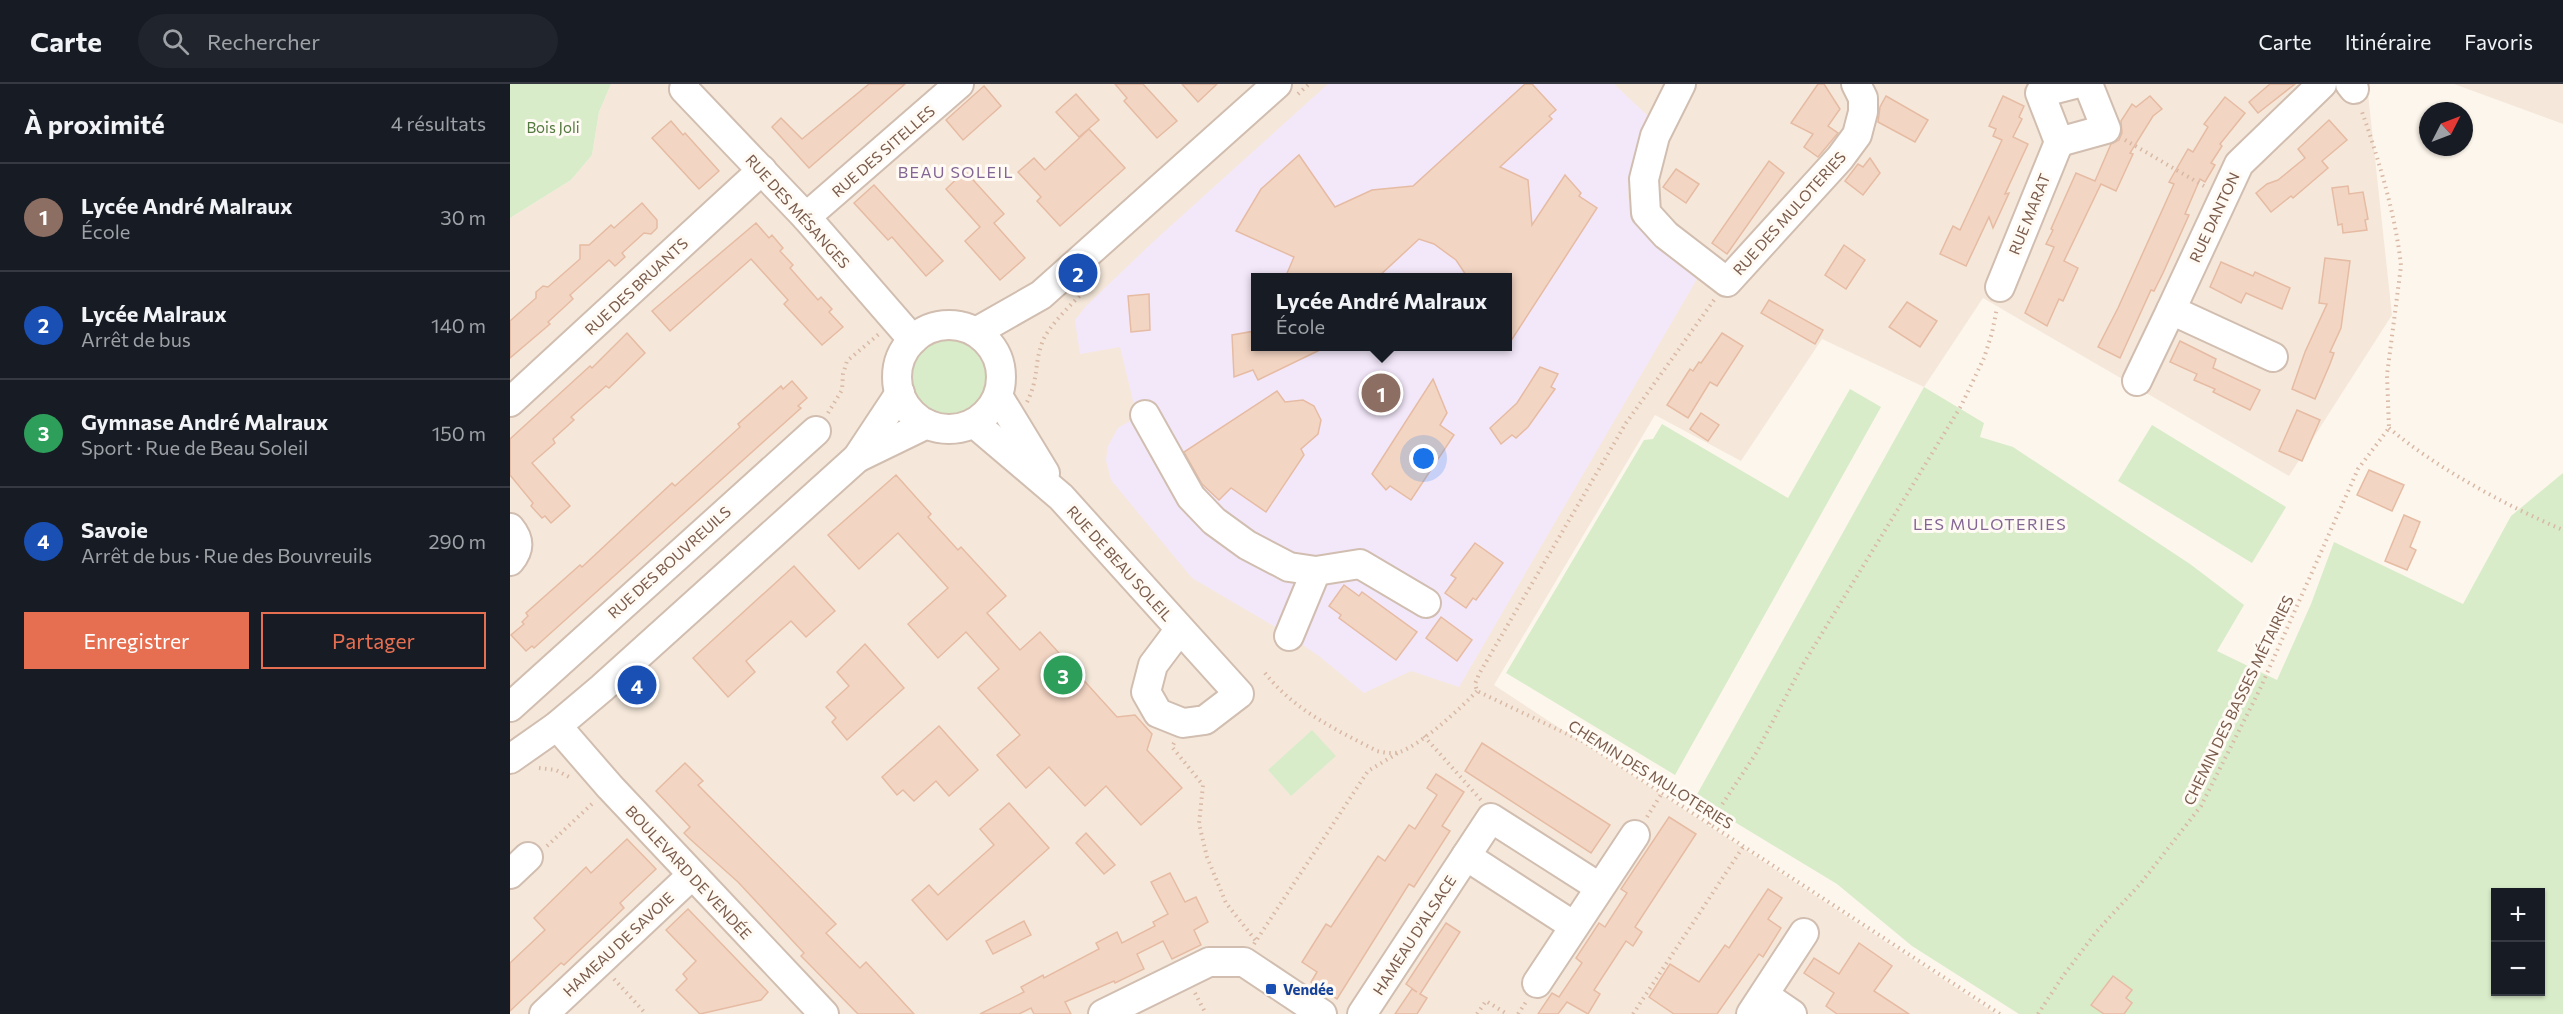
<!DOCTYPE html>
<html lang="fr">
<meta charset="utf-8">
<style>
:root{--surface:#171b24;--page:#20242c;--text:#f1f3f6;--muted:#9ea1a6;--line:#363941;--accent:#e76f51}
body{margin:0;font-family:Commissioner,sans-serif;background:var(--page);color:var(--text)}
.controls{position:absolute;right:18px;bottom:18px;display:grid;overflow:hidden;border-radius:0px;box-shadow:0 2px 4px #0004}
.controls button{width:54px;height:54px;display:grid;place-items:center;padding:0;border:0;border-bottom:2px solid var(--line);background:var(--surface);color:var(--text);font:30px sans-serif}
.compass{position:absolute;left:1909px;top:18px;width:54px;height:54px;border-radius:50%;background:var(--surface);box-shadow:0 2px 4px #0004;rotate:48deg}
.you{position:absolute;left:914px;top:375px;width:21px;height:21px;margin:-15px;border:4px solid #fff;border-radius:50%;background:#1a73e8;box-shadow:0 0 0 9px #1a73e833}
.badge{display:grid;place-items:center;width:39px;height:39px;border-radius:50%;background:var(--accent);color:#fff;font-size:20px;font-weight:700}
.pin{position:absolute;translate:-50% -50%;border:3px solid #fff;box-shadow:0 2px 6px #0006}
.popup{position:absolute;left:741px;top:189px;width:261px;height:78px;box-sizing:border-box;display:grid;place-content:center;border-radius:0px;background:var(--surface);filter:drop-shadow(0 2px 4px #0005);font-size:20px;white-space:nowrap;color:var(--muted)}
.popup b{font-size:22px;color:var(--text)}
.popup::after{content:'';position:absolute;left:50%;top:100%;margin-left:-12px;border:12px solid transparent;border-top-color:var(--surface)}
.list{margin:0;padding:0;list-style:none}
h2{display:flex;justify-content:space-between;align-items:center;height:78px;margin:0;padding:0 24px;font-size:26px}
h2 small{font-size:20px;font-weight:400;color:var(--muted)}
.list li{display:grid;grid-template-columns:39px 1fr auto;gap:18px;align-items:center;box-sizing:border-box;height:108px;padding:0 24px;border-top:2px solid var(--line)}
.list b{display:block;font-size:22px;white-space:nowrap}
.list p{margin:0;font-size:20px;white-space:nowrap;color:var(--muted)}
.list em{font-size:20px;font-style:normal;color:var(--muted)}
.actions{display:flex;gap:12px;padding:18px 24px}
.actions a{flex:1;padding:14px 0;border:2px solid var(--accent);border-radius:0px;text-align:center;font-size:21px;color:var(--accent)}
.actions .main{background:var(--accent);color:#fff}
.icon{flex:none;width:33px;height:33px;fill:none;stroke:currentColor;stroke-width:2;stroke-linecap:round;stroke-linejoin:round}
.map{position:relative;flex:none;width:2053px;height:930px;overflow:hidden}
header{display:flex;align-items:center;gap:36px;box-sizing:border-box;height:84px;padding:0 30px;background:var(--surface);border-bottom:2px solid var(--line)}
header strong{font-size:28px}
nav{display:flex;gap:33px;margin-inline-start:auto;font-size:21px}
.search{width:420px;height:54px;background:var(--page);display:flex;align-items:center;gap:15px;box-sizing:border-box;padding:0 21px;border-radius:33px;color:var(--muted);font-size:22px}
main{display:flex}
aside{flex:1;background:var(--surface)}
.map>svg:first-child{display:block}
</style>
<header>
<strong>Carte</strong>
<div class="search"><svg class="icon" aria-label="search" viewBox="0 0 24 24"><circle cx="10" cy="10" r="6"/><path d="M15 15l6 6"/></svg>Rechercher</div>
<nav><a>Carte</a><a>Itinéraire</a><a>Favoris</a></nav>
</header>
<main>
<aside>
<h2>À proximité<small>4 résultats</small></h2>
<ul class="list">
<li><span class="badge" style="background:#8d6e63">1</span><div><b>Lycée André Malraux</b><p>École</p></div><em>30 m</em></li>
<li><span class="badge" style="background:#1a4fb4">2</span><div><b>Lycée Malraux</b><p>Arrêt de bus</p></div><em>140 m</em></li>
<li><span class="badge" style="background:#2e9e5b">3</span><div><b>Gymnase André Malraux</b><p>Sport · Rue de Beau Soleil</p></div><em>150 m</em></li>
<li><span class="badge" style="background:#1a4fb4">4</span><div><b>Savoie</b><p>Arrêt de bus · Rue des Bouvreuils</p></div><em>290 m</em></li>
</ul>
<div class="actions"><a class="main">Enregistrer</a><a>Partager</a></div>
</aside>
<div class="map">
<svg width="2053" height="930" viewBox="0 0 2053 930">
<rect width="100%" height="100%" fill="#fdf6ec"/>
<!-- residential -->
<g fill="#f5e8da" fill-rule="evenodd">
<path d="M 101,0 L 1857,0 L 1882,231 L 1779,392 L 1473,214 L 1414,303 L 1312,255 L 1231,377 L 1145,331 L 984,601 L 1486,930 L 0,930 L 0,134 L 61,96 L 82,71 L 89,28 ZM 745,194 L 997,194 L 997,262 L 745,262 Z"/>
<path d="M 1944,0 L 2053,0 L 2053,40 Z"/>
</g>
<!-- education -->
<path fill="#f3e8fa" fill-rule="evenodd" d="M 818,0 L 1104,0 L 1140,34 L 1119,92 L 1118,114 L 1126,138 L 1140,157 L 1187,195 L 949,603 L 901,587 L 854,609 L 809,572 L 769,545 L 682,494 L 601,396 L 596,376 L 598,362 L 608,344 L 627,333 L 610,263 L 570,270 L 565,236 L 576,222 L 644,157 ZM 745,194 L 997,194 L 997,262 L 745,262 Z"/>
<!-- green -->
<g fill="#d8ecc9" fill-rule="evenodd">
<path d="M 0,0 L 101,0 L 89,28 L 82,71 L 61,96 L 0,134 Z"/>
<circle cx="439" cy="293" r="42"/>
<path d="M 1414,303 L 1474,339 L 1470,353 L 1503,363 L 1680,480 L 1734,521 L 1707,567 L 1767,596 L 1801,520 L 1824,458 L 1953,520 L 2001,432 L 2053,389 L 2053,930 L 1509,930 L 1402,862 L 1327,800 L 1185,714 ZM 1986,808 L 2030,808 L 2030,908 L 1986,908 Z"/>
<path d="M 1340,305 L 1371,323 L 1165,691 L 996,589 L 1134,356 L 1143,355 L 1152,340 L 1278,414 Z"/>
<path d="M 1642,341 L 1776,423 L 1742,479 L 1608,397 Z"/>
<path d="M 802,646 L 826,672 L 781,712 L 758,686 Z"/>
</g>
<!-- building -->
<g fill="#f3d5c3" stroke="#e6bba3" stroke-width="1.5">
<path d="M 359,0 L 395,0 L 299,84 L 262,43 L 271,34 L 292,55 Z"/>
<path d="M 605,0 L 633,0 L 667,37 L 647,54 L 614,17 L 617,14 Z"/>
<path d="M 672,0 L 707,0 L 688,18 Z"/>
<path d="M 1015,0 L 1022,0 L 1046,26 L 1039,32 L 1042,35 L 990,83 L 1018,96 L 1022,141 L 1055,91 L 1071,109 L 1069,112 L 1087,124 L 997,263 L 997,194 L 958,194 L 946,176 L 924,160 L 909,155 L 867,194 L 775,194 L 784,173 L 726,147 L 751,105 L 789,71 L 825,123 L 862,106 L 903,102 Z"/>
<path d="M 1308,0 L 1314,0 L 1330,25 L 1318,42 L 1328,49 L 1308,73 L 1294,63 L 1303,50 L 1281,39 Z"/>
<path d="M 1760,0 L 1785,0 L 1748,29 L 1739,18 Z"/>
<path d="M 474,2 L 491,22 L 453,56 L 436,36 Z"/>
<path d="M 566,10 L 589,36 L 569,53 L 546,28 Z"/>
<path d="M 1376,12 L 1418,36 L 1405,58 L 1368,38 L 1370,23 Z"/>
<path d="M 1493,12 L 1514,22 L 1509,33 L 1512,35 L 1503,53 L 1518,60 L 1495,110 L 1499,109 L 1483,144 L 1479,133 L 1456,182 L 1430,170 L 1443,142 L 1450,146 L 1492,56 L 1483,52 L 1486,45 L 1479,42 Z"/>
<path d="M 1640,12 L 1652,25 L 1643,32 L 1620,69 L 1623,70 L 1606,107 L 1591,100 L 1554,177 L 1568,184 L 1553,217 L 1549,215 L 1537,242 L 1515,229 L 1544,163 L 1536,160 L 1543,146 L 1541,145 L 1566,89 L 1585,97 L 1601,60 L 1609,56 L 1612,49 L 1611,37 L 1622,20 L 1626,23 Z"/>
<path d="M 1715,13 L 1735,29 L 1710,60 L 1712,62 L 1701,79 L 1705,81 L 1695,98 L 1690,95 L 1675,130 L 1679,131 L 1653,189 L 1644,207 L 1641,206 L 1610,274 L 1588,263 L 1608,224 L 1664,100 L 1659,98 L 1678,65 L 1683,68 L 1698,43 L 1694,40 Z"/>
<path d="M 1819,36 L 1837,56 L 1812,77 L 1818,84 L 1783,114 L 1781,112 L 1761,128 L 1746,109 L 1757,100 L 1768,96 L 1795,74 L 1788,65 Z"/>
<path d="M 161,37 L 173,51 L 175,49 L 209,87 L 189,105 L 142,54 Z"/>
<path d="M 579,45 L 615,84 L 550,142 L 527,117 L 531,113 L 508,88 L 524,74 L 535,86 Z"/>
<path d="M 1360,74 L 1370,89 L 1353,111 L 1335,97 L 1348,80 L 1353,83 Z"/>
<path d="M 1259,77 L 1274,89 L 1217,170 L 1202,159 Z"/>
<path d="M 1166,85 L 1189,100 L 1176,119 L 1153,103 Z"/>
<path d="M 455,87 L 494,130 L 484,139 L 515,174 L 490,196 L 455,157 L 470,143 L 436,105 Z"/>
<path d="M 364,101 L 433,177 L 416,192 L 382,153 L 378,156 L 344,119 Z"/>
<path d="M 1838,102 L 1839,110 L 1853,108 L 1858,135 L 1855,136 L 1857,146 L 1833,149 L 1832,140 L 1828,141 L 1822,104 Z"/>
<path d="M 132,119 L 147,136 L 147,144 L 141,150 L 134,149 L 112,169 L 115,173 L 105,182 L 99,176 L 60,211 L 63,215 L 38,238 L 40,240 L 0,274 L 0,237 L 26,214 L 26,208 L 33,202 L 38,203 L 70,175 L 70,161 L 79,161 L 101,141 L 104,144 Z"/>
<path d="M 246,139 L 259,154 L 262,151 L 273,164 L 270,167 L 283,181 L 280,184 L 308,216 L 311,213 L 322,225 L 319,228 L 333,243 L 312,261 L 274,220 L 278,216 L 241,175 L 160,247 L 142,227 Z"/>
<path d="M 1334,161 L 1355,176 L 1336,205 L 1315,191 Z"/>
<path d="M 1815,174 L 1840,177 L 1831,244 L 1820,268 L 1824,269 L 1820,280 L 1805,315 L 1782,305 L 1795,268 L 1817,220 L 1809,219 Z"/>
<path d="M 1711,178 L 1743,192 L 1745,188 L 1780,204 L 1772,225 L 1736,209 L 1731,219 L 1700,203 Z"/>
<path d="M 639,210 L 640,246 L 621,248 L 618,212 Z"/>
<path d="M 1259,216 L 1313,246 L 1305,260 L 1251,229 Z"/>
<path d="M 1397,218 L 1427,237 L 1410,263 L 1379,243 Z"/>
<path d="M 745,247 L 745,262 L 818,262 L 748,296 L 743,286 L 724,293 L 722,251 Z"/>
<path d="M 117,249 L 135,269 L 99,304 L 96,302 L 61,333 L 64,336 L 43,355 L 45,359 L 22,379 L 60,422 L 41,439 L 35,432 L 32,434 L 21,422 L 23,419 L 0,391 L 0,355 L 80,282 L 82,284 Z"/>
<path d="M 1212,249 L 1233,262 L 1207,302 L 1200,298 L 1178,334 L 1157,321 L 1180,285 L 1183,287 L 1189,278 L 1191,279 Z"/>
<path d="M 1670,257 L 1706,275 L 1703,284 L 1750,306 L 1740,326 L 1703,308 L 1705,305 L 1684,296 L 1687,290 L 1660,278 Z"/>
<path d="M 1030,283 L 1048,290 L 1041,303 L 1045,305 L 1018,343 L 1006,354 L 1002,351 L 991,360 L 980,344 L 1007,319 Z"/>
<path d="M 923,295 L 937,329 L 930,341 L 944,351 L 901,416 L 880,402 L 876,406 L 862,390 Z"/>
<path d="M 282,297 L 297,314 L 288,322 L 291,324 L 24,564 L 22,562 L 16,567 L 1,551 L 14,540 L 12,538 L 18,532 L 16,529 L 70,481 L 72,483 L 162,399 L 165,402 L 230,343 L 228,340 L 271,302 L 273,305 Z"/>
<path d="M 767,307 L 775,318 L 793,316 L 804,322 L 811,336 L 808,350 L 791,365 L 794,371 L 756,428 L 721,404 L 709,416 L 692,400 L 674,368 Z"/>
<path d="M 1787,326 L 1810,336 L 1792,377 L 1769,367 Z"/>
<path d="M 1191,329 L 1209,341 L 1198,357 L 1180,345 Z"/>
<path d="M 1859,386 L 1894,401 L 1882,427 L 1847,411 Z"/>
<path d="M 386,391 L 421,430 L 418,433 L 448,466 L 451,463 L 496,512 L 477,529 L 510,566 L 530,548 L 607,633 L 625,631 L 642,650 L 637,666 L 672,704 L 631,741 L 596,702 L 575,722 L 539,683 L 516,704 L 487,671 L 510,651 L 468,604 L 489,585 L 456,548 L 428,574 L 398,540 L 438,504 L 388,449 L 349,485 L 318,451 Z"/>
<path d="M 1894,431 L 1910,438 L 1900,463 L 1906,466 L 1897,486 L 1875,477 Z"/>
<path d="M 965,459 L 993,479 L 966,516 L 963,514 L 956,524 L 935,509 L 946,494 L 941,491 Z"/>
<path d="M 284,482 L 325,527 L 296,553 L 281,537 L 236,577 L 245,588 L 218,613 L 183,574 Z"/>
<path d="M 834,501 L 849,512 L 852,508 L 907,548 L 886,576 L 829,534 L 831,531 L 819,522 Z"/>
<path d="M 931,533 L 962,556 L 947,577 L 916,554 Z"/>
<path d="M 355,560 L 394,604 L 337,656 L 322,638 L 326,634 L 316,623 L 339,602 L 327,588 Z"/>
<path d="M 429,642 L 468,686 L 439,712 L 426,697 L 404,717 L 393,706 L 387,711 L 372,693 Z"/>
<path d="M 972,659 L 1100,741 L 1081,769 L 955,687 Z"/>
<path d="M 175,679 L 193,697 L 188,701 L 326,840 L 316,849 L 350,884 L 356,878 L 404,930 L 348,930 L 298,879 L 291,872 L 294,869 L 228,798 L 180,755 L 174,749 L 180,743 L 146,707 Z"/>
<path d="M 926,690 L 954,708 L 932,742 L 940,747 L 904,803 L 899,800 L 827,915 L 801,898 L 807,888 L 792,878 L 816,840 L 821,843 L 868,772 L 875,777 L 899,741 L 905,745 L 927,711 L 917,704 Z"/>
<path d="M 499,719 L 539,764 L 437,856 L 402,816 L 419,801 L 428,811 L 484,761 L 470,745 Z"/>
<path d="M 1159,733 L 1186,750 L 1125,843 L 1132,848 L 1123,862 L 1116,857 L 1084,906 L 1090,910 L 1078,930 L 1057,918 L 1048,930 L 1028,930 L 1042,909 L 1049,913 L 1072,879 L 1066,874 L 1089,839 L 1095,843 L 1117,809 L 1111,805 Z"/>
<path d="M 576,749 L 605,781 L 594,790 L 566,759 Z"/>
<path d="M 117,755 L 146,785 L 110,819 L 114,824 L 54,881 L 51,879 L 0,927 L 0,879 L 35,846 L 24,834 L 76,783 L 81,789 Z"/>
<path d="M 660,789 L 675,818 L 686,813 L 698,838 L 684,846 L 691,861 L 662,875 L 653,857 L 627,870 L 634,885 L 605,899 L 604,897 L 555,918 L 561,930 L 524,930 L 521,924 L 509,930 L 470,930 L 514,908 L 511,903 L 533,891 L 534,894 L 589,865 L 586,859 L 607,848 L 612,859 L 645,842 L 643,838 L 658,830 L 641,798 Z"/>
<path d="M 1258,805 L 1272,814 L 1258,835 L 1271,844 L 1253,873 L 1249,870 L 1207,930 L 1164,930 L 1139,913 L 1160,880 L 1189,898 L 1215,861 L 1219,864 Z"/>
<path d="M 178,825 L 258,908 L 251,916 L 190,930 L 166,906 L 177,895 L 173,890 L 186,877 L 156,846 Z"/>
<path d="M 514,837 L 521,851 L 483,870 L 476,857 Z"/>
<path d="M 936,839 L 950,848 L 910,910 L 917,914 L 907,930 L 885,930 L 902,905 L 907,908 L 896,900 Z"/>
<path d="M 1349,859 L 1382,882 L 1364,907 L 1399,930 L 1327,930 L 1316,922 L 1324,909 L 1294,889 L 1304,874 L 1329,890 Z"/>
<path d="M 1603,892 L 1622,906 L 1616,914 L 1622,919 L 1614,930 L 1594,930 L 1581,921 Z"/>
</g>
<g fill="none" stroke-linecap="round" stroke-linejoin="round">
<!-- minor casing -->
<g stroke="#d1beb0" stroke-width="32">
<g id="minor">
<path d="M 175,0 L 174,5 L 296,133 L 403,256"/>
<path d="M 1171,0 L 1145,52 L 1134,95 L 1136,129 L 1156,151 L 1217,198 L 1330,74 L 1347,51 L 1353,28 L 1353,14 L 1346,0"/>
<path d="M 1565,0 L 1530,9 L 1549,58 L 1596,45 L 1578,0"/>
<path d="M 1840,0 L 1844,5"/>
<path d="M 296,133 L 449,0"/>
<path d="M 1490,203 L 1549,58"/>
<circle cx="439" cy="293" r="52"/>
<path d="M 466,248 L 531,211 L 767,0"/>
<path d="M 1763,273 L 1661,226 L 1729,80 L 1812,0"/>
<path d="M 1627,297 L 1661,226"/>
<path d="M 488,312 L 535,389"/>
<path d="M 0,318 L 252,86"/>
<path d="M 635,331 L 681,413 L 704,437 L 737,461 L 779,483 L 806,487 L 850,480 L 916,519"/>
<path d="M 464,339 L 551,413 L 729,610 L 695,636 L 673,639 L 648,629 L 636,608 L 643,581 L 670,545"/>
<path d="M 347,374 L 417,340"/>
<path d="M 0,444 C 10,456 10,465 0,477"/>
<path d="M 779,552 L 806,487"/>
<path d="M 0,623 L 306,347"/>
<path d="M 47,642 L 100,703 L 314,930"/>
<path d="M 0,675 L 47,642 L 92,604 L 347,374 L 390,309"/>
<path d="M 956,772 L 1064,842"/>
<path d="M 0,790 L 18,773"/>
<path d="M 1027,899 L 1125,751"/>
<path d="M 1254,911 L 1282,930"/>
<path d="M 34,930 L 182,791"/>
<path d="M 593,930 L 699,878 L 734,878 L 812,930"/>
<path d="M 852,930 L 981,734 L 1089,803"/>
<path d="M 1241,930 L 1294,849"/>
</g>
</g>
<!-- path -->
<g stroke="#d9b8a5" stroke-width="4" stroke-dasharray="1.5 4.5" stroke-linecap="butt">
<path d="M 788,10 L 799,0"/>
<path d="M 1615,56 L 1694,102"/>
<path d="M 1204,216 L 1116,339 L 969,590 L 965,600 L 967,607 L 1074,658 L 1490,930"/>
<path d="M 517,318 C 529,294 524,281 532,259 C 537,243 567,214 580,202"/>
<path d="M 318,329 L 332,306 L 333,290 L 337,277 L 369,250"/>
<path d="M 1879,344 C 1926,384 1997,422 2053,446"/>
<path d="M 755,589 C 785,627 825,645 867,667 C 875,669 883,670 890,668 C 913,659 950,625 967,607"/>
<path d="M 914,652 L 971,716"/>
<path d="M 664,659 L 662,663 L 693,701 L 689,740 L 697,773 L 716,819 L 746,857"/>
<path d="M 29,684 L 46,686 L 59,693"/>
<path d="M 1137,733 L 1152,709"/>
<path d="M 1199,740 L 1245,671 L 1292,582 L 1451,322 L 1474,274 L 1482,249 L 1487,224"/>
<path d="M 37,762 L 84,718"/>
<path d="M 744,860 L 858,687 L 888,669"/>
<path d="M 104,895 L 136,930"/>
<path d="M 685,909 L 696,930"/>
<path d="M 967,930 L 976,917 L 997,930"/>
<path d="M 1008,930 L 1016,918"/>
<path d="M 1123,930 L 1233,763"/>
<path d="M 1528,930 L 1553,892 L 1587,847 L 1631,799 L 1691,722 L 1750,605 L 1848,385 L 1879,344 L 1877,291 L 1891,182 C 1886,132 1868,73 1851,25"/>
</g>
<!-- minor -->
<use href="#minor" stroke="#fff" stroke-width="28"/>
</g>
<!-- markers -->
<rect fill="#1a4fb4" stroke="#fffaf3" stroke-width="2" x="755" y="899" width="12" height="12" rx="3"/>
<g text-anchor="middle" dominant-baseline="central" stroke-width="6" stroke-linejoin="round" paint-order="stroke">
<!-- park labels -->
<g font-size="15" fill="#537a41" stroke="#fffaf3">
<text x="43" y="43">Bois Joli</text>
</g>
<!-- street labels -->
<g font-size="15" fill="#7a5c4d" stroke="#fffaf3">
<text transform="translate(373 67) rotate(-41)">RUE DES SITELLES</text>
<text transform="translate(288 127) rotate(48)">RUE DES MÉSANGES</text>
<text transform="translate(1279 129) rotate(-48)">RUE DES MULOTERIES</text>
<text transform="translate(1519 130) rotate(-68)">RUE MARAT</text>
<text transform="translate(1704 133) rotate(-65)">RUE DANTON</text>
<text transform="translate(126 202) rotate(-43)">RUE DES BRUANTS</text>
<text transform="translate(159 478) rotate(-42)">RUE DES BOUVREUILS</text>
<text transform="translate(610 479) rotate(48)">RUE DE BEAU SOLEIL</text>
<text transform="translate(1728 616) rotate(-64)">CHEMIN DES BASSES MÉTAIRIES</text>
<text transform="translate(1141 690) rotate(32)">CHEMIN DES MULOTERIES</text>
<text transform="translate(179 788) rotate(47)">BOULEVARD DE VENDÉE</text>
<text transform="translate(904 851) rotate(-57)">HAMEAU D'ALSACE</text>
<text transform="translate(108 860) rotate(-43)">HAMEAU DE SAVOIE</text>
</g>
<!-- transit labels -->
<g font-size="15" font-weight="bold" fill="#164399" stroke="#fffaf3" text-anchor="start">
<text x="773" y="905">Vendée</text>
</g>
<!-- neighbourhood labels -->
<g font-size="16" letter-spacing="1.5" fill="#846695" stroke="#fffaf3">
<text x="446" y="87">BEAU SOLEIL</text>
<text x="1480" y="439">LES MULOTERIES</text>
</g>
</g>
</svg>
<div class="controls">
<button>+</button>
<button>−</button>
</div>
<svg class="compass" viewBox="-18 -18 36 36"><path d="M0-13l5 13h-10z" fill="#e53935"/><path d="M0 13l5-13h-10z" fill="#9ea1a6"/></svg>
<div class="you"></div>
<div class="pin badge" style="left:871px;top:309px;background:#8d6e63">1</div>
<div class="popup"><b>Lycée André Malraux</b>École</div>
<div class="pin badge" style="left:568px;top:189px;background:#1a4fb4">2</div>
<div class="pin badge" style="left:553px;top:591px;background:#2e9e5b">3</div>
<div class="pin badge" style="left:127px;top:601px;background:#1a4fb4">4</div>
</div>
</main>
